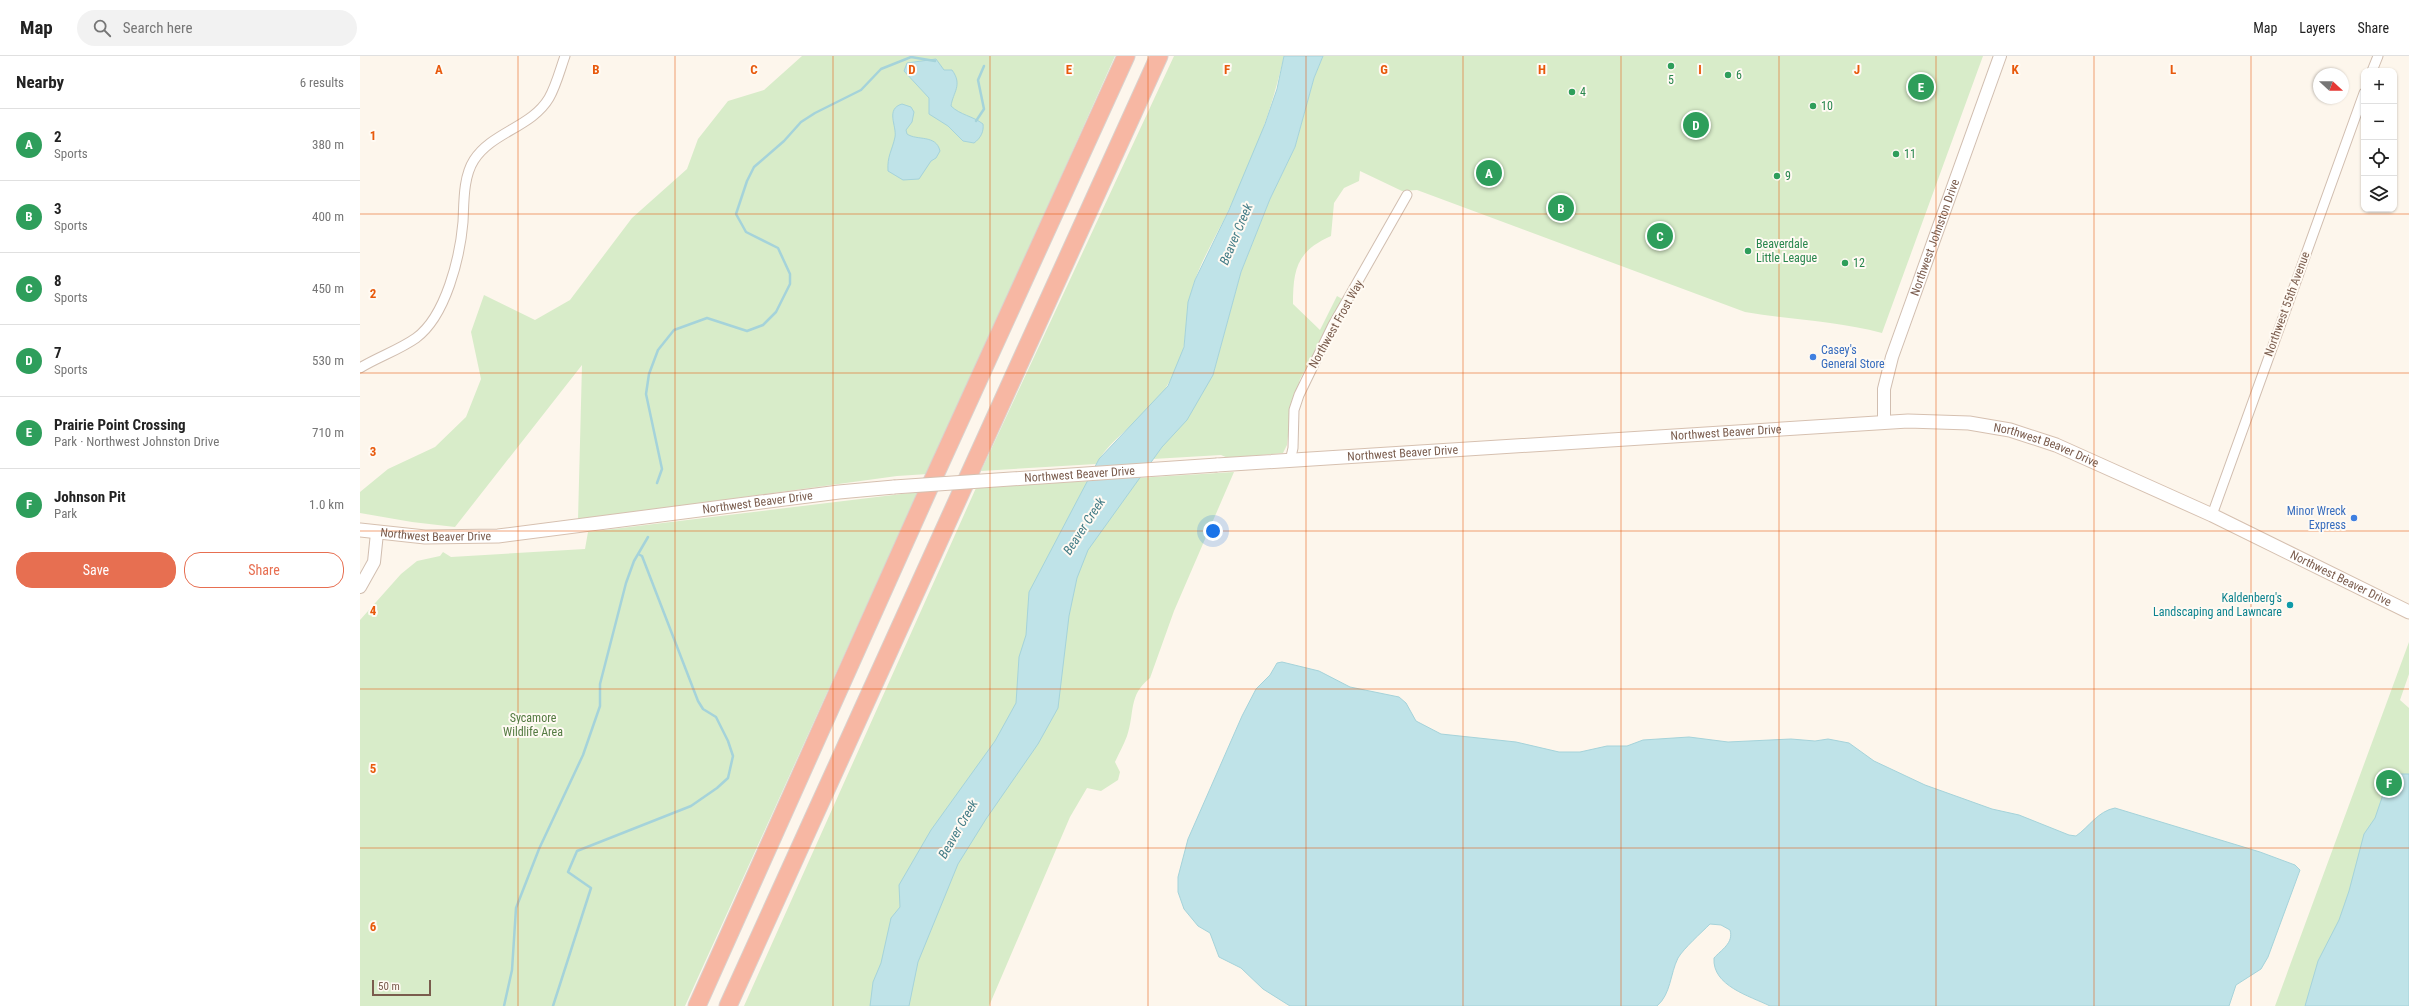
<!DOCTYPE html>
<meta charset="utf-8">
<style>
:root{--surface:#fff;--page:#f2f2f2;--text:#222;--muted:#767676;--line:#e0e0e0;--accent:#e76f51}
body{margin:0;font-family:"Roboto Condensed",sans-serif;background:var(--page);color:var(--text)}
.controls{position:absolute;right:12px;top:12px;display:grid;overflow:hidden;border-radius:8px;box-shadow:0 1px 3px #0004}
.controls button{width:36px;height:36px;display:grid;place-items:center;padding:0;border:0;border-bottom:1px solid var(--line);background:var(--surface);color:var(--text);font:20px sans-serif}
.compass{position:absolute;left:1953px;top:12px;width:36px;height:36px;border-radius:50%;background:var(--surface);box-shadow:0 1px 3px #0004;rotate:111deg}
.scale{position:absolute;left:12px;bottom:10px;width:59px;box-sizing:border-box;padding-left:4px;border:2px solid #7a5c4d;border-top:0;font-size:11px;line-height:14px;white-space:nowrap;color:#7a5c4d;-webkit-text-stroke:3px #fffaf3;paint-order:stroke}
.you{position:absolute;left:853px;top:475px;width:14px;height:14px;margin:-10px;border:3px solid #fff;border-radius:50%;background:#1a73e8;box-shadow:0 0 0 6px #1a73e833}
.badge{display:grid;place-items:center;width:26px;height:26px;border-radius:50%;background:var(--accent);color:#fff;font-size:13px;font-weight:700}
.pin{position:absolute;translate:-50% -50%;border:2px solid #fff;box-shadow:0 1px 4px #0006}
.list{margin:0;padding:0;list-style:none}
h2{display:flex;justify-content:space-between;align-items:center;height:52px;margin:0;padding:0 16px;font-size:17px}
h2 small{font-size:13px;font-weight:400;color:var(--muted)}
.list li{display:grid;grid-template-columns:26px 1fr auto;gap:12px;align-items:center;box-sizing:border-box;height:72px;padding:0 16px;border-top:1px solid var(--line)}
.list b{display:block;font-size:15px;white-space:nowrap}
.list p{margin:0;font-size:13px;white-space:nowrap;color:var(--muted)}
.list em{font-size:13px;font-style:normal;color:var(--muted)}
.actions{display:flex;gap:8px;padding:12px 16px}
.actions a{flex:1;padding:9px 0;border:1px solid var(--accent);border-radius:16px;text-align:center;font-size:14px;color:var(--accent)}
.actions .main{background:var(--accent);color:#fff}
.icon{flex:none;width:22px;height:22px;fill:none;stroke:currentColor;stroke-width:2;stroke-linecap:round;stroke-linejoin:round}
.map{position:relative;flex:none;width:2049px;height:950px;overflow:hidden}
header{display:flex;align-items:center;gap:24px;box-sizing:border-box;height:56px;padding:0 20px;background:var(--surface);border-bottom:1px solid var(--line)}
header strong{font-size:19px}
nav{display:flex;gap:22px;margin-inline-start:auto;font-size:14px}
.search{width:280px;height:36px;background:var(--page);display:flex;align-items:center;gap:10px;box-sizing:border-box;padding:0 14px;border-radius:22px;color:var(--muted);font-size:15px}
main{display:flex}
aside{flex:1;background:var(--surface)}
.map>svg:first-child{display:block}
</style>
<header>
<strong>Map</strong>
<div class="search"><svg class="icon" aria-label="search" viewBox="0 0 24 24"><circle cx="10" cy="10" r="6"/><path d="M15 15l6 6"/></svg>Search here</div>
<nav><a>Map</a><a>Layers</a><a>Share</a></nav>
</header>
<main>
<aside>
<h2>Nearby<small>6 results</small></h2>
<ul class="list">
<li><span class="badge" style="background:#2e9e5b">A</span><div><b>2</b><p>Sports</p></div><em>380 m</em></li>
<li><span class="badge" style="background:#2e9e5b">B</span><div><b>3</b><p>Sports</p></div><em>400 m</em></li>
<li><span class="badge" style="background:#2e9e5b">C</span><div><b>8</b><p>Sports</p></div><em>450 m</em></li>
<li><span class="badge" style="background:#2e9e5b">D</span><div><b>7</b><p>Sports</p></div><em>530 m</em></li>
<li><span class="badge" style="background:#2e9e5b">E</span><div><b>Prairie Point Crossing</b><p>Park · Northwest Johnston Drive</p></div><em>710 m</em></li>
<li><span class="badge" style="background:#2e9e5b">F</span><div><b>Johnson Pit</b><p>Park</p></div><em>1.0 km</em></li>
</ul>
<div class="actions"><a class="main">Save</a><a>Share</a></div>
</aside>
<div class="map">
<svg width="2049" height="950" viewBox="0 0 2049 950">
<rect width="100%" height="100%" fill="#fdf6ec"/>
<!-- green -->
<g fill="#d8ecc9">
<path d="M 442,0 L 755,0 L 568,418 L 537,420 L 218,464 L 222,309 L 95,471 L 52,466 L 0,457 L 0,436 L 28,413 L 75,391 L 106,361 L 121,323 L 111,276 L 124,239 L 175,264 L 210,244 L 272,162 L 327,113 L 338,83 L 368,45 L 404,34 Z"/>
<path d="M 814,0 L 924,0 C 912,53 893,105 869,153 C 858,177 844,199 835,224 C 827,245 827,267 824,289 C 822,301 814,317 808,328 C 793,358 753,378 736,408 L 621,415 Z"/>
<path d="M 963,0 L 1623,0 L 1522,277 C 1477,265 1430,264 1385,256 L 1057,134 L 1042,135 L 1000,115 L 999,125 L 984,132 L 974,147 L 971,180 C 937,195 933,213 933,248 L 960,274 L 977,240 L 984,244 L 940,323 L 930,362 L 927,389 L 923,397 L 868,402 L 861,399 L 793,403 L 853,319 L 881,216 L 910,143 L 935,91 L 954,22 Z"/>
<path d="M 874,416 L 814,555 L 790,622 C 768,639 775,657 767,680 C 764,688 759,697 755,706 L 760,716 L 758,724 L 741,735 L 727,732 L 710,761 L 629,950 L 384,950 L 616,432 Z"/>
<path d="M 558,436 L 325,950 L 0,950 L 0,564 L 41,518 L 57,505 L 80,500 L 83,496 L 91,501 L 225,493 L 228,476 Z"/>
<path d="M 2049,586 L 2049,618 L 2040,644 L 2049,652 L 2049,950 L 1915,950 Z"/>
</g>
<!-- water -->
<g fill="#bfe3e8" stroke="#a5d3da">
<path d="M 924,0 L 963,0 L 954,22 L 935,91 L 910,143 L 881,216 L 853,319 L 827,364 L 802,391 L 728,494 L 717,522 L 709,560 L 698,652 L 678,688 L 626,763 L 598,808 L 558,906 L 549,950 L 510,950 L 513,926 L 521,907 L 531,862 L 540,851 L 539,829 L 571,774 L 635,685 L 656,647 L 659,601 L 666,579 L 669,536 L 739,403 L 808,330 L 824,291 L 828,246 L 835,224 L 869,154 L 905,68 L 917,33 Z"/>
<path d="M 576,3 L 584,14 L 592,14 C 603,29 593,36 591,50 C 600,59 613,60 623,68 C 624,75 621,82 614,87 L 603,85 L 588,70 L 569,58 L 569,42 L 544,15 L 547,7 Z"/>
<path d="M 542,48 L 551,51 L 554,56 L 552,66 L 546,74 L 547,78 C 557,85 576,78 580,95 L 576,102 L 571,105 L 559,123 L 543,124 L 528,115 C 527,100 532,95 535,81 C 537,70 525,53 542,48 Z"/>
<path d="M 922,606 L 959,615 L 990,631 L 1039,641 L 1046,647 L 1056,665 L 1081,678 L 1156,686 L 1199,696 L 1220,696 L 1247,690 L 1267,690 L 1283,684 L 1329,681 L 1368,686 L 1431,683 L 1455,685 L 1468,683 L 1489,687 L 1514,705 L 1565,729 L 1632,753 L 1659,759 L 1709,779 L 1716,780 C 1729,771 1738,755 1755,752 L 1900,796 L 1935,809 L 1940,814 L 1908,901 L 1901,913 L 1876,929 L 1869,950 L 1410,950 C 1390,940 1352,930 1354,902 C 1361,894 1374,887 1370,874 L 1361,869 L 1350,868 C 1341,877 1324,892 1318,902 C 1310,918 1311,938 1297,950 L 930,950 L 903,933 L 881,912 L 859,901 L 850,877 L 838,870 L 824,853 L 818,836 L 818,821 L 828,783 L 882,660 L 896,633 L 910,619 L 917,607 Z"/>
<path d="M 2036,718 L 2049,718 L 2049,950 L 1945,950 L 1958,905 L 1979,864 L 1989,835 L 2004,778 L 2015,762 L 2027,727 Z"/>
</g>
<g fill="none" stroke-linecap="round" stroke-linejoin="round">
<!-- stream -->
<g stroke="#a5d3da" stroke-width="2.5">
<path d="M 616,65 L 624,53 L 618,24 L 624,10"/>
<path d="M 297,427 L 302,413 L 286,338 L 289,318 L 298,294 L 314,274 L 347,262 L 387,275 L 403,269 L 416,256 L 430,228 L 430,218 L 418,192 L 386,176 L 376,158 L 387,125 L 394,111 L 424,85 L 441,66 L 455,57 L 501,34 L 521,13 L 551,1 L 575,5"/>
<path d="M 144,950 L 152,914 L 156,852 L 179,793 L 223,699 L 240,650 L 240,628 L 266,527 L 274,505 L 288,481"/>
<path d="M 193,950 L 231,832 L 208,816 L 217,795 L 331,750 L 357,732 L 368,722 L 373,700 L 368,685 L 356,661 L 343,653 L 338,645 L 282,500 L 280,499"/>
</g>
<!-- minor casing -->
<g stroke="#d1beb0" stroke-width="11">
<g id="minor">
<path d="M 2012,15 L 2018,0"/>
<path d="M 0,312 C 18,301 39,294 56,282 C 86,260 100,201 103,166 C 104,147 103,121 114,104 C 132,76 172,71 189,42 C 196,30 200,14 205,0"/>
<path d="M 930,405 L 933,392 L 934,354 L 939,339 L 973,269 L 1047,139"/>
<path d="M 1852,459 L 2004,37"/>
</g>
</g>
<!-- tertiary casing -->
<g stroke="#d1beb0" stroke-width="14">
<g id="tertiary">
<path id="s1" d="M 1524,366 L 1524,333 L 1532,301 L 1640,0"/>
<path d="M 0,531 L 14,506 L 17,477"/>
</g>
</g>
<!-- secondary casing -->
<g stroke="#d6c0b0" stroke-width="15">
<g id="secondary">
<path id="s2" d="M 857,409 L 1548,365 L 1609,367 L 1650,374 L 1696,389 L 1852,459 L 2049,556"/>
<path id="s3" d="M 0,474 L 65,481 L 138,480 L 479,436 L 534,431"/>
</g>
</g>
<!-- motorway casing -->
<g stroke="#dad1cd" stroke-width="19">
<g id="motorway">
<path d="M 337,950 L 570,430 L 766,0"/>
<path d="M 368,950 L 799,0"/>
</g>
</g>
<!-- minor -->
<use href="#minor" stroke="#fff" stroke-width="9"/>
<!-- tertiary -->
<use href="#tertiary" stroke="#fff" stroke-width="12"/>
<!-- secondary -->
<use href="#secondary" stroke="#fff" stroke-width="13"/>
<!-- motorway -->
<use href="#motorway" stroke="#f7b7a3" stroke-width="17"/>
<!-- secondary-bridge casing -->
<g stroke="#d6c0b0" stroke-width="15" stroke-linecap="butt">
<g id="secondary-bridge">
<path id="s4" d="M 534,431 L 857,409"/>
</g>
</g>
<!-- secondary-bridge -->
<use href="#secondary-bridge" stroke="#fff" stroke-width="13"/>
</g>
<!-- grid -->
<path fill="none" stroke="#e8590c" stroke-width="1" stroke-opacity="0.55" d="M 158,0 L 158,950M 315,0 L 315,950M 473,0 L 473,950M 630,0 L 630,950M 788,0 L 788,950M 946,0 L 946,950M 1103,0 L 1103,950M 1261,0 L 1261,950M 1419,0 L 1419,950M 1576,0 L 1576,950M 1734,0 L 1734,950M 1891,0 L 1891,950M 0,158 L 2049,158M 0,317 L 2049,317M 0,475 L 2049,475M 0,633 L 2049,633M 0,792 L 2049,792"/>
<!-- markers -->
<g fill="#2e9e5b" stroke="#fffaf3" stroke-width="1.5">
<circle cx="1311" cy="10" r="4"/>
<circle cx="1368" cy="19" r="4"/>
<circle cx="1212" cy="36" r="4"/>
<circle cx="1453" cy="50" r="4"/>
<circle cx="1536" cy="98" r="4"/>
<circle cx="1417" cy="120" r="4"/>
<circle cx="1388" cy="195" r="4"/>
<circle cx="1485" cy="207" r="4"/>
</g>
<g fill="#3f7fe0" stroke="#fffaf3" stroke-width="1.5">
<circle cx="1453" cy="301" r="4"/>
<circle cx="1994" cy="462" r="4"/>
</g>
<circle fill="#0f9aa8" stroke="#fffaf3" stroke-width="1.5" cx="1930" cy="549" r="4"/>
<g text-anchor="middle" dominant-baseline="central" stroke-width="4" stroke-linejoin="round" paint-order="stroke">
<!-- leisure labels -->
<g font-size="12" fill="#27864d" stroke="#fffaf3" text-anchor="start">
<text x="1376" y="19">6</text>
<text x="1311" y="24" text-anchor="middle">5</text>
<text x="1220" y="36">4</text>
<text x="1461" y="50">10</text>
<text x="1544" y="98">11</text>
<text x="1425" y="120">9</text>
<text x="1396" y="188">Beaverdale<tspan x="1396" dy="14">Little League</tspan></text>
<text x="1493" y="207">12</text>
</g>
<!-- street labels -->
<g font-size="12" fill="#7a5c4d" stroke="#fffaf3">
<text stroke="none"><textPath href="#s1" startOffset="193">Northwest Johnston Drive</textPath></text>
<text transform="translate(1927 248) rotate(-70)">Northwest 55th Avenue</text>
<text transform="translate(976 268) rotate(-61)">Northwest Frost Way</text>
<text stroke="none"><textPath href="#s2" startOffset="510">Northwest Beaver Drive</textPath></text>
<text stroke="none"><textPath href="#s2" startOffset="834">Northwest Beaver Drive</textPath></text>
<text stroke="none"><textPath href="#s2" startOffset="186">Northwest Beaver Drive</textPath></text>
<text stroke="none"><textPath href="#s4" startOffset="186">Northwest Beaver Drive</textPath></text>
<text stroke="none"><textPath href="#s3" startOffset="400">Northwest Beaver Drive</textPath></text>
<text stroke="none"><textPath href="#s3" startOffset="76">Northwest Beaver Drive</textPath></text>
<text stroke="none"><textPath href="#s2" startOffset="1158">Northwest Beaver Drive</textPath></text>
</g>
<!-- shop labels -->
<g font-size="12" fill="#366cbe" stroke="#fffaf3" text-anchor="start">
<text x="1461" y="294">Casey's<tspan x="1461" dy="14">General Store</tspan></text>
<text x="1986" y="455" text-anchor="end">Minor Wreck<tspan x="1986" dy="14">Express</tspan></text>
</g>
<!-- culture labels -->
<g font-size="12" fill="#0d838f" stroke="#fffaf3" text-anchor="end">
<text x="1922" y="542">Kaldenberg's<tspan x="1922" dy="14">Landscaping and Lawncare</tspan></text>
</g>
<!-- park labels -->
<g font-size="12" fill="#537a41" stroke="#fffaf3">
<text x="173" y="662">Sycamore<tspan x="173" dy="14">Wildlife Area</tspan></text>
</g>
<!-- water labels -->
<g font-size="13" font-style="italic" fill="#437c86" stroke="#fffaf3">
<text transform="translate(876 178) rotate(-67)">Beaver Creek</text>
<text transform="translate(724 470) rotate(-57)">Beaver Creek</text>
<text transform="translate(598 773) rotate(-60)">Beaver Creek</text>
</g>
</g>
<g font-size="13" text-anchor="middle" font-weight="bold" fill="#e8590c" stroke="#fffaf3" stroke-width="4" stroke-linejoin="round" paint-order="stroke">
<text x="79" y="18">A</text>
<text x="236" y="18">B</text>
<text x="394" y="18">C</text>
<text x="552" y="18">D</text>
<text x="709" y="18">E</text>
<text x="867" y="18">F</text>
<text x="1024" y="18">G</text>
<text x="1182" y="18">H</text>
<text x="1340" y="18">I</text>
<text x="1497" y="18">J</text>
<text x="1655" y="18">K</text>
<text x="1813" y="18">L</text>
<text x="13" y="84">1</text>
<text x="13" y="242">2</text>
<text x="13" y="400">3</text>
<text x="13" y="559">4</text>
<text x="13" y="717">5</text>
<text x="13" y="875">6</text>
</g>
</svg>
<div class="controls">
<button>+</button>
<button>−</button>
<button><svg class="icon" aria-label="locate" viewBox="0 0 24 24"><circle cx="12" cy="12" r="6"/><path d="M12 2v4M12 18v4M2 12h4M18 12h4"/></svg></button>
<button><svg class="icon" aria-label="layers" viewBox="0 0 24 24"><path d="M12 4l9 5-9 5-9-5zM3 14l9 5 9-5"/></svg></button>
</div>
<svg class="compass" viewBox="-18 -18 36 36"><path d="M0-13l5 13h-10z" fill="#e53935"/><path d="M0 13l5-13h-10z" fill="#767676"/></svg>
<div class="scale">50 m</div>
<div class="you"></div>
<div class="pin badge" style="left:1129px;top:117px;background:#2e9e5b">A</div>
<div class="pin badge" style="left:1201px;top:152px;background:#2e9e5b">B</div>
<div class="pin badge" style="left:1300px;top:180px;background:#2e9e5b">C</div>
<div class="pin badge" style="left:1336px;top:69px;background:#2e9e5b">D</div>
<div class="pin badge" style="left:1561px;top:31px;background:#2e9e5b">E</div>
<div class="pin badge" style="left:2029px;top:727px;background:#2e9e5b">F</div>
</div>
</main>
